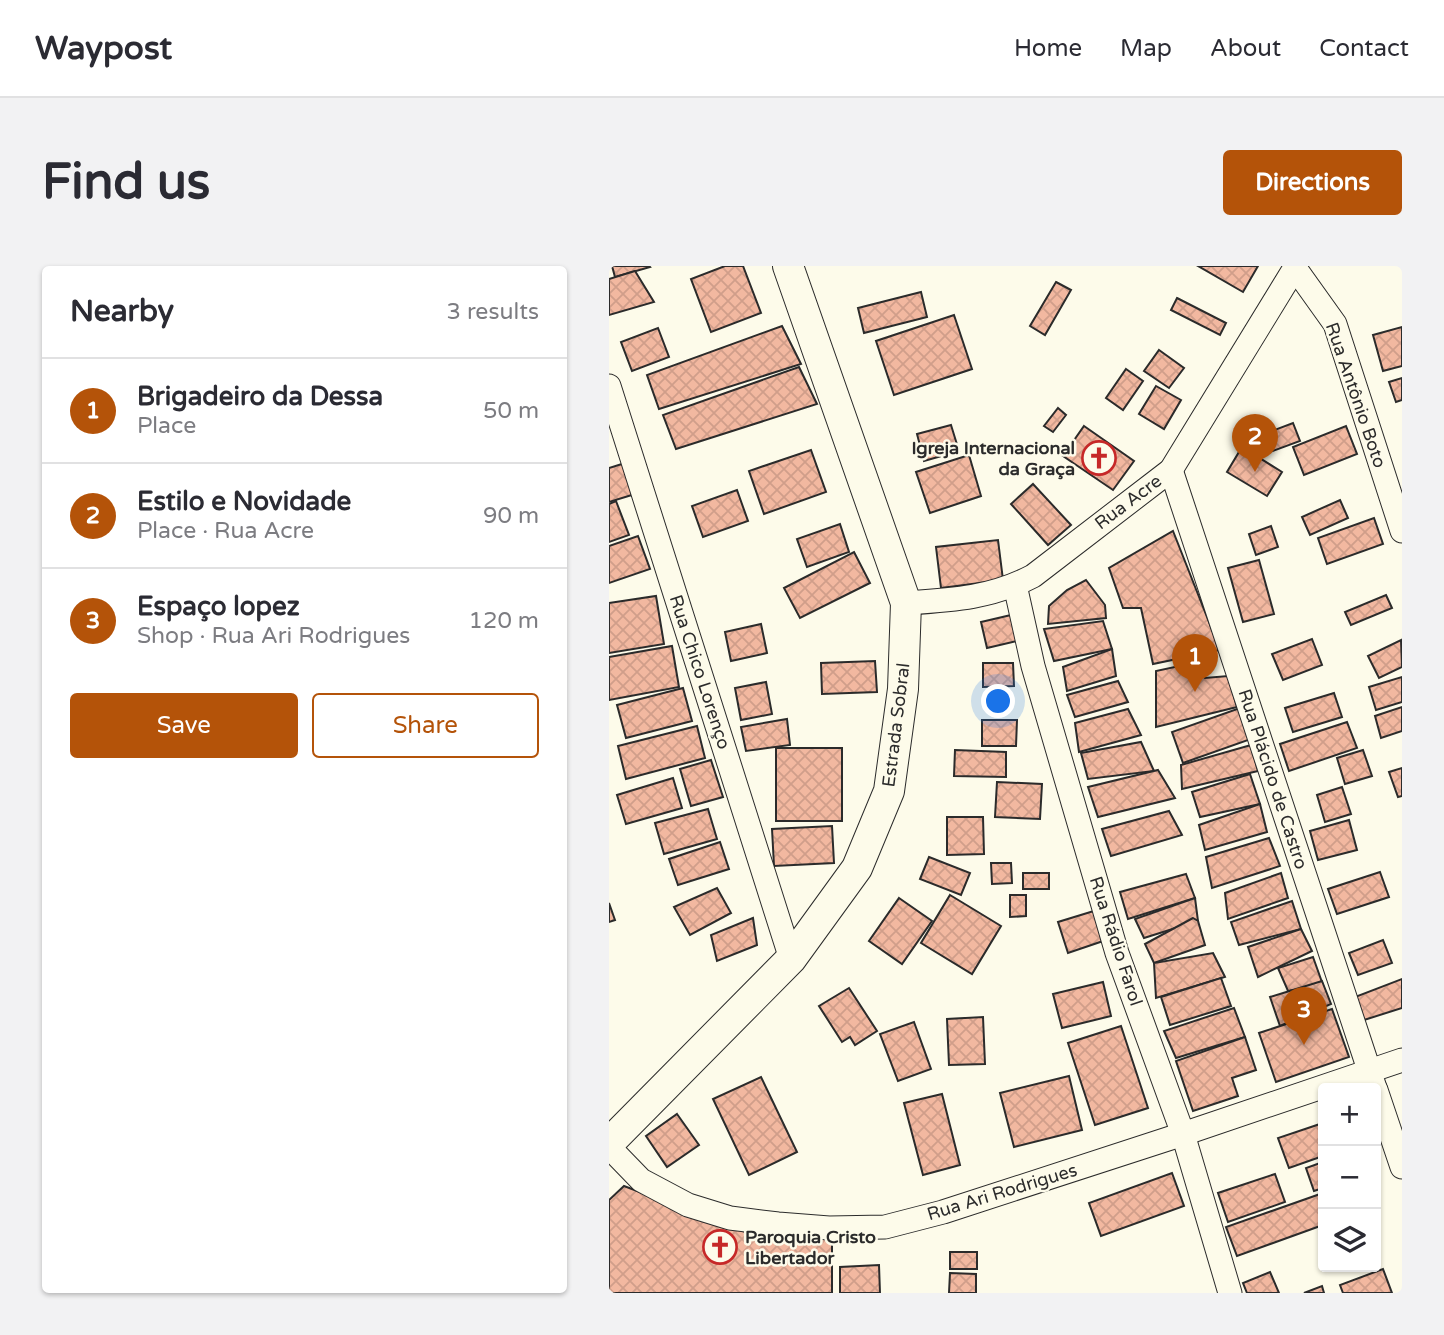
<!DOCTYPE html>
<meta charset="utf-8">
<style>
:root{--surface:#fff;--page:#f2f2f3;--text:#2b2b33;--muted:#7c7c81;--line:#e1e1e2;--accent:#b45309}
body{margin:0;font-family:"Varela Round",sans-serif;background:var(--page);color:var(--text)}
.controls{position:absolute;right:21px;bottom:21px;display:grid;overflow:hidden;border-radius:7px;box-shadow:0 2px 5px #0004}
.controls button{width:63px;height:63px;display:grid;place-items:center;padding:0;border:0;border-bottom:2px solid var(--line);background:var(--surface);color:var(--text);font:35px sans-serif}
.you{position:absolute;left:390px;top:436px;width:24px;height:24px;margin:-18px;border:5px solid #fff;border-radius:50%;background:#1a73e8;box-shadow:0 0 0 10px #1a73e833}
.badge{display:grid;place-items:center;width:46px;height:46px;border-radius:50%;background:var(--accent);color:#fff;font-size:23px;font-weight:700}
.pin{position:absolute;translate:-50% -58px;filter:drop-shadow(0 2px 4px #0008)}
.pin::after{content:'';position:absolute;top:37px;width:24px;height:21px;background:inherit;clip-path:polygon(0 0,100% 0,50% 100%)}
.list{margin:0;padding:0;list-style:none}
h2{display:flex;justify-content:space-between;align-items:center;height:91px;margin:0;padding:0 28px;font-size:30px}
h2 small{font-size:23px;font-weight:400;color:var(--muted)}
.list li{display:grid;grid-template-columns:46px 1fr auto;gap:21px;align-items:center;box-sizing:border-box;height:105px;padding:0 28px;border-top:2px solid var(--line)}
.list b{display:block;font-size:26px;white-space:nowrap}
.list p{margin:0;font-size:23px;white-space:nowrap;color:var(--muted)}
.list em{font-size:23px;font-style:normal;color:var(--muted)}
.actions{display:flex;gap:14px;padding:21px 28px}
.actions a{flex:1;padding:16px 0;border:2px solid var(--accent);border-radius:7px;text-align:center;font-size:24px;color:var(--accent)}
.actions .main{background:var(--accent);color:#fff}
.icon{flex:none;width:38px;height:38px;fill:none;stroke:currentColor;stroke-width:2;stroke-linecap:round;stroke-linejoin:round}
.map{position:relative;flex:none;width:793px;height:1027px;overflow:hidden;border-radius:7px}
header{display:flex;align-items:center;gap:42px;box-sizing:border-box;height:98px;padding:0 35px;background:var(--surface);border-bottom:2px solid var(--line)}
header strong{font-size:33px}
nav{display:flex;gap:38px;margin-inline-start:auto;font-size:24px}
.intro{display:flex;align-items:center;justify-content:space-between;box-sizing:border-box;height:168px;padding:0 42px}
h1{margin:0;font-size:49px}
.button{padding:18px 32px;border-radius:7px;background:var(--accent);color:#fff;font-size:24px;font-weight:700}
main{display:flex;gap:42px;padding:0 42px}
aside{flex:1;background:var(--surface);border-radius:7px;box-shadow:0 2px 5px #0004}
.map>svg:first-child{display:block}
</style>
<header>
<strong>Waypost</strong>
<nav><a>Home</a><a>Map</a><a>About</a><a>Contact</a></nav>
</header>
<div class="intro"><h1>Find us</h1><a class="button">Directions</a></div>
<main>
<aside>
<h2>Nearby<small>3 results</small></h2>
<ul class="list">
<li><span class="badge">1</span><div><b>Brigadeiro da Dessa</b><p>Place</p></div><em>50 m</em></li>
<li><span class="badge">2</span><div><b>Estilo e Novidade</b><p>Place · Rua Acre</p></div><em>90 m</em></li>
<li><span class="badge">3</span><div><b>Espaço lopez</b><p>Shop · Rua Ari Rodrigues</p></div><em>120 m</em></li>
</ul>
<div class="actions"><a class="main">Save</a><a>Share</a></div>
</aside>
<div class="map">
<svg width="793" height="1027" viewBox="0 0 793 1027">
<defs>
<pattern id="building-cross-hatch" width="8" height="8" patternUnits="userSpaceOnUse" patternTransform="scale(1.75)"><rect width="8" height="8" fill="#f2b8a0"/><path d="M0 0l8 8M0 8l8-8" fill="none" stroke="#d09e8a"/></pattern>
</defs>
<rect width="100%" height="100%" fill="#fdfbea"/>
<!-- building -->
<g fill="url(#building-cross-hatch)" stroke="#2b2b2b" stroke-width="2">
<path d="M 3,0 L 40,0 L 41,1 L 6,11 Z"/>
<path d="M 116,0 L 134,0 L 152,47 L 102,66 L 82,13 Z"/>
<path d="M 589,0 L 649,0 L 634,26 Z"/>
<path d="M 26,5 L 45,36 L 0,49 L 0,13 Z"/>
<path d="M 447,16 L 462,24 L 436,69 L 421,60 Z"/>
<path d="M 312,26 L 318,51 L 255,67 L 249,42 Z"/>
<path d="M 568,32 L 617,57 L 611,69 L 562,44 Z"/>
<path d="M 345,49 L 363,103 L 285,129 L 267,75 Z"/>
<path d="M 173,60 L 192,98 L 50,143 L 38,109 Z"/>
<path d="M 793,61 L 793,100 L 774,105 L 764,69 Z"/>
<path d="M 49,62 L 60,91 L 23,105 L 12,76 Z"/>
<path d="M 550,84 L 575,102 L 560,122 L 535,105 Z"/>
<path d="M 190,101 L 208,138 L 67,183 L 54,149 Z"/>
<path d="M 517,103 L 534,115 L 514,144 L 497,132 Z"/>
<path d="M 793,112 L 793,134 L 787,136 L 780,116 Z"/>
<path d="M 547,120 L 572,134 L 555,163 L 530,148 Z"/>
<path d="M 449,142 L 457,149 L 444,166 L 435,160 Z"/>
<path d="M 684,157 L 691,175 L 661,186 L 655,168 Z"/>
<path d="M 342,159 L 350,185 L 315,195 L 308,168 Z"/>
<path d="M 475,160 L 525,195 L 504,224 L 454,190 Z"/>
<path d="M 737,160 L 748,188 L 695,209 L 684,181 Z"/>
<path d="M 633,181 L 673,206 L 658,230 L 618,206 Z"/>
<path d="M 202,184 L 217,226 L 155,248 L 140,205 Z"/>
<path d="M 360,189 L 372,230 L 321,247 L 307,206 Z"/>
<path d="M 16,197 L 26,228 L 0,236 L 0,202 Z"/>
<path d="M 424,218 L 462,259 L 439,279 L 402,238 Z"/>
<path d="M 128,224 L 139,255 L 94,271 L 83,240 Z"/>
<path d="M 731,234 L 739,252 L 701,269 L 693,251 Z"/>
<path d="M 7,235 L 20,269 L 0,276 L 0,238 Z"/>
<path d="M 765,252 L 774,278 L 718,298 L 709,272 Z"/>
<path d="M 231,258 L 240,286 L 198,301 L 188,273 Z"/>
<path d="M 662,260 L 669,281 L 647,289 L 640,268 Z"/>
<path d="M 564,265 L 611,384 L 544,398 L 532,342 L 514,342 L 500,302 Z"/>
<path d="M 29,270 L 41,303 L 0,317 L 0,280 Z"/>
<path d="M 389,274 L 394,314 L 332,322 L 327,281 Z"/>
<path d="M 245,286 L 261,317 L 191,352 L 175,322 Z"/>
<path d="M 650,294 L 665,348 L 634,356 L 619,302 Z"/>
<path d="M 477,314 L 496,339 L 497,352 L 439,358 L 440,340 L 458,324 Z"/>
<path d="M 777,329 L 783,342 L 742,359 L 736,346 Z"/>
<path d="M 47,330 L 55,378 L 0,387 L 0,337 Z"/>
<path d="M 402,349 L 408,375 L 378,382 L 372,356 Z"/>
<path d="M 494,355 L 503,383 L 445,395 L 435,363 Z"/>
<path d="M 152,358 L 158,387 L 122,395 L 116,366 Z"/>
<path d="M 703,373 L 713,399 L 674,414 L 663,388 Z"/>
<path d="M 792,374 L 793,401 L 770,412 L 759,390 Z"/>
<path d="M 63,380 L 70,421 L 0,434 L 0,391 Z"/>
<path d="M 503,383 L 507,410 L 458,425 L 454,401 Z"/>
<path d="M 266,395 L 268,426 L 213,428 L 212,397 Z"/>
<path d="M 374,397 L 404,397 L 405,420 L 374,421 Z"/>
<path d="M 584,397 L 596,412 L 619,410 L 628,441 L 547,461 L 547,405 Z"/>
<path d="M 793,411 L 793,436 L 767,444 L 760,421 Z"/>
<path d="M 509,415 L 519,436 L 466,451 L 458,429 Z"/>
<path d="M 157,416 L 163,448 L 132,454 L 126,422 Z"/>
<path d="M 74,422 L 83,455 L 17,472 L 8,439 Z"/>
<path d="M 725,427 L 733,451 L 684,466 L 676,442 Z"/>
<path d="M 793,441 L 793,465 L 772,472 L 766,450 Z"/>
<path d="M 631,442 L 642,473 L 574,497 L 563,466 Z"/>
<path d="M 519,443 L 532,469 L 470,486 L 466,457 Z"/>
<path d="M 178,453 L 181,479 L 137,485 L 132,461 Z"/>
<path d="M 373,454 L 408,454 L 407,480 L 373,480 Z"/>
<path d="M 738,456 L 748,482 L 680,505 L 671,478 Z"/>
<path d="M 88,460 L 96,492 L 17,513 L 9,480 Z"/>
<path d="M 532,476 L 545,505 L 479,513 L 472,487 Z"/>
<path d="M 642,479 L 649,505 L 573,523 L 572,499 Z"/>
<rect x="167" y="482" width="66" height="73"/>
<path d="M 346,484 L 397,486 L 397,511 L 345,510 Z"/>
<path d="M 754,484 L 763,510 L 736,518 L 728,492 Z"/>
<path d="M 102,494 L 114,531 L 82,540 L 71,503 Z"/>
<path d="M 793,502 L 793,530 L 789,531 L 780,506 Z"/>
<path d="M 549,504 L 566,532 L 489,551 L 479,521 Z"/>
<path d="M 641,508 L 651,538 L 591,551 L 583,526 Z"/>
<path d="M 64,512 L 73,542 L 17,558 L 8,529 Z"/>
<path d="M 388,516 L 433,518 L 431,553 L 386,551 Z"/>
<path d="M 733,521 L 742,548 L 716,556 L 708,529 Z"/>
<path d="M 651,538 L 658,566 L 596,584 L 590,559 Z"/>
<path d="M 99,543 L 108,573 L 55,588 L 46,557 Z"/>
<path d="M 560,545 L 573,569 L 502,590 L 493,563 Z"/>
<path d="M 338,551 L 374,551 L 375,588 L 338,589 Z"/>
<path d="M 740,554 L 748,584 L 709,594 L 701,565 Z"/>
<path d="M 223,560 L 225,597 L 165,600 L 163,563 Z"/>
<path d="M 660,572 L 671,600 L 603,622 L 597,591 Z"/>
<path d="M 111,576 L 120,603 L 69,619 L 60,593 Z"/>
<path d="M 320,591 L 361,607 L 352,629 L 311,613 Z"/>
<path d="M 382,597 L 402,597 L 403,617 L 383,618 Z"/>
<path d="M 771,606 L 780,631 L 728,648 L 719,623 Z"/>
<rect x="414" y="607" width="26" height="16"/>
<path d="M 672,607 L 679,632 L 619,653 L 616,627 Z"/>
<path d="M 577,608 L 586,632 L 519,653 L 511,626 Z"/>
<path d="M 108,622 L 122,647 L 81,669 L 65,641 Z"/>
<path d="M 341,629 L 392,660 L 363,708 L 312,677 Z"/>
<path d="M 401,629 L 417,629 L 417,650 L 401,651 Z"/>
<path d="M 290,632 L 323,655 L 293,698 L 260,675 Z"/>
<path d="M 586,632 L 589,655 L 535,672 L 526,653 Z"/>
<path d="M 683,635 L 692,663 L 630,679 L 622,656 Z"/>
<path d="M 0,637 L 6,654 L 0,656 Z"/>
<path d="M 488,644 L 497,674 L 459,687 L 449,656 Z"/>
<path d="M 144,652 L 148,679 L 108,695 L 102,669 Z"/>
<path d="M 584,652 L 589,655 L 596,679 L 545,697 L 536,678 Z"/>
<path d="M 692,663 L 703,685 L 649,711 L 639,681 Z"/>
<path d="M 774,674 L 783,697 L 749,709 L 740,687 Z"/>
<path d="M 604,687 L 616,711 L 547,732 L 545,697 Z"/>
<path d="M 704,691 L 714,719 L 679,725 L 669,702 Z"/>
<path d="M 612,712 L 622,740 L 561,759 L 552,731 Z"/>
<path d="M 793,713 L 793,742 L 755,754 L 746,731 Z"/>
<path d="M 713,715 L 722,738 L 671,760 L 661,731 Z"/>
<path d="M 494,716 L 502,750 L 453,762 L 444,728 Z"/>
<path d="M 240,722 L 268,765 L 246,779 L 241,771 L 233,776 L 210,740 Z"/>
<path d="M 625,742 L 636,771 L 567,792 L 555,765 Z"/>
<path d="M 723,743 L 740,791 L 667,816 L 650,767 Z"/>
<path d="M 374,751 L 376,798 L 340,799 L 338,753 Z"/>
<path d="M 305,756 L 322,803 L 289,815 L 271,768 Z"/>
<path d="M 512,760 L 539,842 L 486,859 L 459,777 Z"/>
<path d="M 636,771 L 647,804 L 623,812 L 629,830 L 584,845 L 567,795 Z"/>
<path d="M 460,810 L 473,864 L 405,881 L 391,827 Z"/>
<path d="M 152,811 L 188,886 L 140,909 L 104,833 Z"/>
<path d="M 333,828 L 351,899 L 314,909 L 295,837 Z"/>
<path d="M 68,848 L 90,879 L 58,901 L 37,870 Z"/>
<path d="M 714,857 L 714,890 L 680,902 L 669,872 Z"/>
<path d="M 714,896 L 714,922 L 705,925 L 697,902 Z"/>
<path d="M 563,907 L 575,940 L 492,970 L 480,937 Z"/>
<path d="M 666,908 L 676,936 L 619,956 L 609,927 Z"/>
<path d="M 15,920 L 136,966 L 223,968 L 223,1027 L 0,1027 L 0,934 Z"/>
<path d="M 714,927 L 714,959 L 628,990 L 617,961 Z"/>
<rect x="341" y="986" width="27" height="17"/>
<path d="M 270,999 L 271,1027 L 231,1027 L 231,1001 Z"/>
<path d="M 774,1003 L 783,1027 L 734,1027 L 731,1019 Z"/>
<path d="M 661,1006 L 670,1027 L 638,1027 L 634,1017 Z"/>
<path d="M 341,1007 L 367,1008 L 367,1027 L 340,1027 Z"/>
<path d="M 713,1020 L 715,1027 L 695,1027 Z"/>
</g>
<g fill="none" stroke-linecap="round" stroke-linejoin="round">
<!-- minor casing -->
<g stroke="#2b2b2b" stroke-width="25">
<g id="minor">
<path d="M 686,2 L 726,58 L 793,265"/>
<path d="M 0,120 L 182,693"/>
<path d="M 562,204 L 766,822"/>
<path d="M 406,319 L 424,400 L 508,687 L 574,868 L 621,1027"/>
<path d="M 297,337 C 343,334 382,332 424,310 L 562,204 L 687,0"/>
<path d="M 767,824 L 793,901"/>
<path d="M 0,881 L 32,914 L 79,939 L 121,952 L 169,958 L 220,962 L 276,961 L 334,946 L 574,868 L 793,794"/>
</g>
</g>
<!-- tertiary casing -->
<g stroke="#2b2b2b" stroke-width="32">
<path id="tertiary" d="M 0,877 L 182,693 L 248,602 L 280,525 L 294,423 L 297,337 L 179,0"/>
</g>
<!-- minor -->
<use href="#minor" stroke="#fdfbea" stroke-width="23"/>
<!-- tertiary -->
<use href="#tertiary" stroke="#fdfbea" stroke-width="30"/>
</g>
<!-- icons -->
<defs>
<g id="church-ring" transform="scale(1.75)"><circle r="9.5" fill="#fdfbea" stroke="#c62828" stroke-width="1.5"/><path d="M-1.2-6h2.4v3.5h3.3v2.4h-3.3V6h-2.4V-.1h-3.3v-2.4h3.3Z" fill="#c62828"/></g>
</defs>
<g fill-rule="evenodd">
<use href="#church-ring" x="490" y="192"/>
<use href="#church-ring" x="111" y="981"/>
</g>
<g text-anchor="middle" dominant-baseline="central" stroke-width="5" stroke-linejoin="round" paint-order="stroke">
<!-- street labels -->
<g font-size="18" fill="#2b2b2b" stroke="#fdfbea">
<text transform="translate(747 129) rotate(71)">Rua Antônio Boto</text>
<text transform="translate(519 236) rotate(-37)">Rua Acre</text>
<text transform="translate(91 406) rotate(72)">Rua Chico Lorenço</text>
<text transform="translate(287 459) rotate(-83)">Estrada Sobral</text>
<text transform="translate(664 513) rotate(72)">Rua Plácido de Castro</text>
<text transform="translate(507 675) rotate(72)">Rua Rádio Farol</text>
<text transform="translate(393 926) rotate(-17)">Rua Ari Rodrigues</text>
</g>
<!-- poi labels -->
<g font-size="18" font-weight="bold" fill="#2b2b2b" stroke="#fdfbea" text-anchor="end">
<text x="466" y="182">Igreja Internacional<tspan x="466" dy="21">da Graça</tspan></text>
<text x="136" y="971" text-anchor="start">Paroquia Cristo<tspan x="136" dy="21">Libertador</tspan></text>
</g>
</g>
</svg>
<div class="controls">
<button>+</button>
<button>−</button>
<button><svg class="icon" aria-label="layers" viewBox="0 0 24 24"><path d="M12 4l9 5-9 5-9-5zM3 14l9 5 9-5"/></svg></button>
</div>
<div class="you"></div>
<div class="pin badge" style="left:586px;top:426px">1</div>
<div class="pin badge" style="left:646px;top:206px">2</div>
<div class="pin badge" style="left:695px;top:779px">3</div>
</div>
</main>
